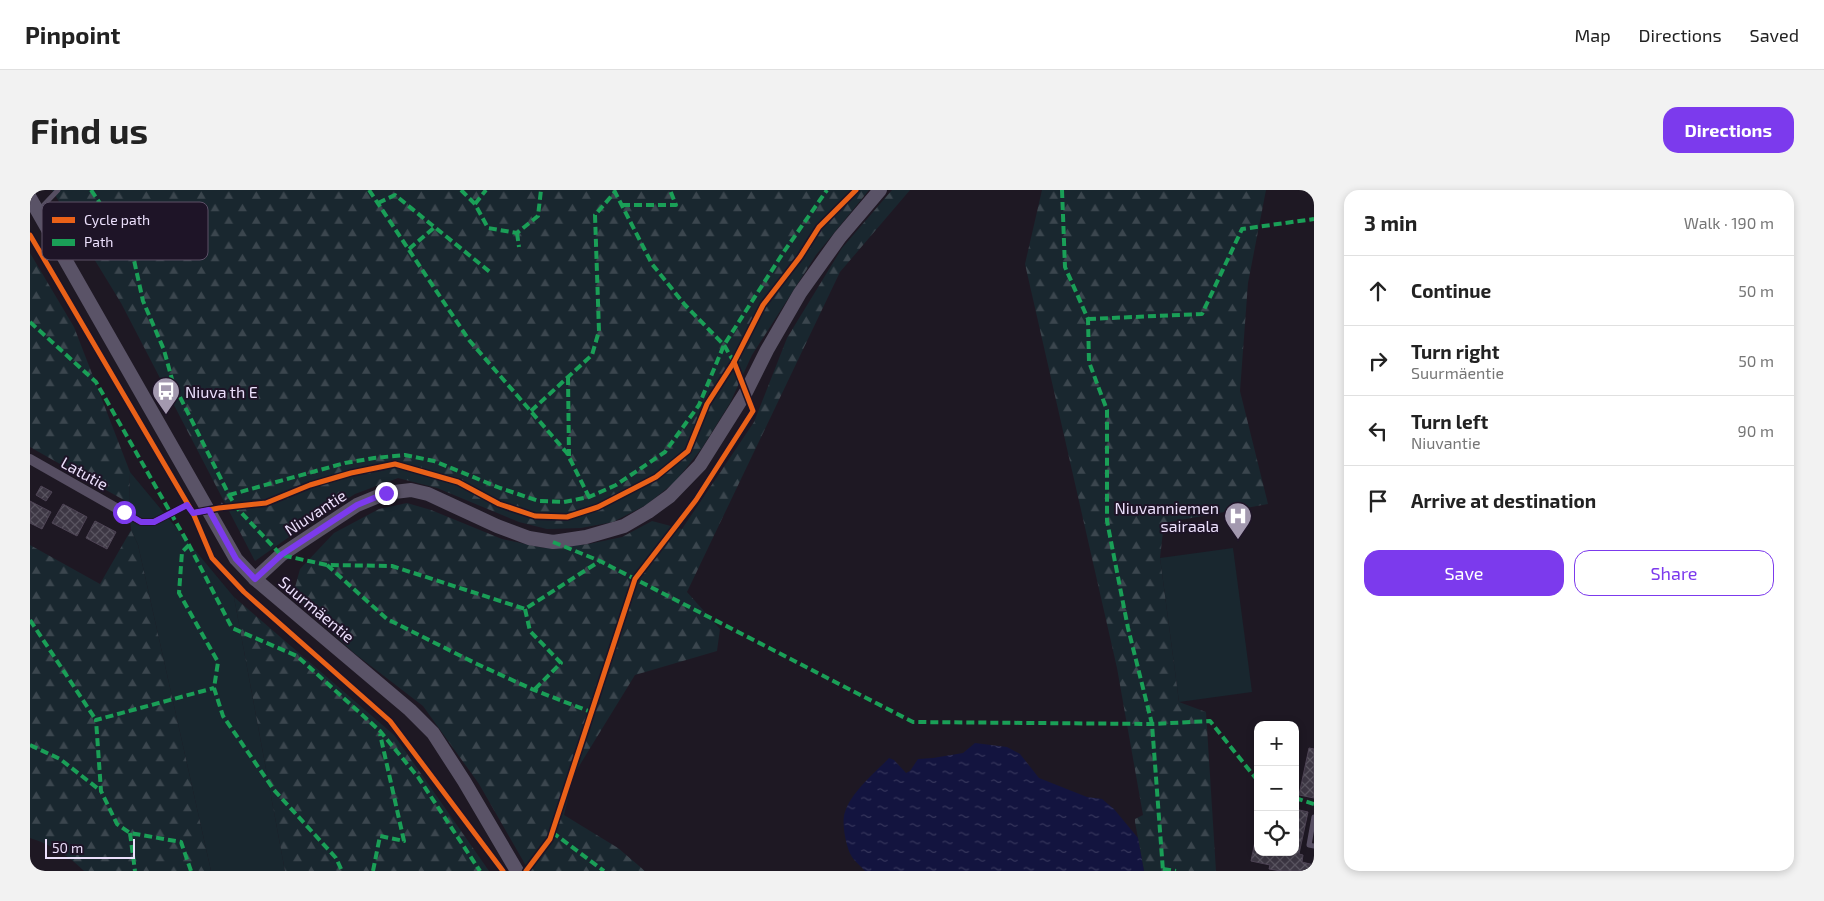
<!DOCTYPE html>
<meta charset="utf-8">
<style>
:root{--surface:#fff;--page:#f2f2f2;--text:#222;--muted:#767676;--line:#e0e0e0;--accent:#7c3aed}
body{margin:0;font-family:"Exo 2",sans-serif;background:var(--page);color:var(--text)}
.controls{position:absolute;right:15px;bottom:15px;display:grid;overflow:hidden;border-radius:10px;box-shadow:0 2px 8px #0003}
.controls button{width:45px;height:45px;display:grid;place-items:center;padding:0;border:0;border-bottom:1px solid var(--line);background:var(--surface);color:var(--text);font:25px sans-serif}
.scale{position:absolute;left:15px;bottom:12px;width:90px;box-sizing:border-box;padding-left:5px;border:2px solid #ebdffb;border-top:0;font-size:14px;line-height:18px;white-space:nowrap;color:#ebdffb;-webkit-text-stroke:4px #1e1427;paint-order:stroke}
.stop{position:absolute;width:15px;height:15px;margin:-11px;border:4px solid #7c3aed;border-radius:50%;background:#fff}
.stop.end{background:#7c3aed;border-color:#fff;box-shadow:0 1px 5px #0008}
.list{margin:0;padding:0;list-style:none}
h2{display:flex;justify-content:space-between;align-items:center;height:65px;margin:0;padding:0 20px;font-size:21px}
h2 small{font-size:16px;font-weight:400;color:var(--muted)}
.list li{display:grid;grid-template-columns:32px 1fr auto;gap:15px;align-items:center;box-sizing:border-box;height:70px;padding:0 20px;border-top:1px solid var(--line)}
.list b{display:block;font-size:19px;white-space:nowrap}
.list p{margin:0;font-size:16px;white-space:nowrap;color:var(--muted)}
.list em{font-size:16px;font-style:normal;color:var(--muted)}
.actions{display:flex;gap:10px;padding:15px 20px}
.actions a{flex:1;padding:11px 0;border:1px solid var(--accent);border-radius:15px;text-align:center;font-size:18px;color:var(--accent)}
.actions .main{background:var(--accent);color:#fff}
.icon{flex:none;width:28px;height:28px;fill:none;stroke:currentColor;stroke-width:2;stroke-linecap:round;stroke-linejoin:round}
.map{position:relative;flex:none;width:1284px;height:681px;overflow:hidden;border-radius:15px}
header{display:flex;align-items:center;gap:30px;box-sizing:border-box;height:70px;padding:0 25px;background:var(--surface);border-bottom:1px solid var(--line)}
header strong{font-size:24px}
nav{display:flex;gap:28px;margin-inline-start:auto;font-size:18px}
.intro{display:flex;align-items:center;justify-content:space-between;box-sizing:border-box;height:120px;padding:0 30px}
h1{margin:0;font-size:35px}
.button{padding:12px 22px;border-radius:15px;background:var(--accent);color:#fff;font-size:18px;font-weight:700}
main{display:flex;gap:30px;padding:0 30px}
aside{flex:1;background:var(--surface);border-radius:15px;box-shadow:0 2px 8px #0003}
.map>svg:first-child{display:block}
</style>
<header>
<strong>Pinpoint</strong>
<nav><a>Map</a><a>Directions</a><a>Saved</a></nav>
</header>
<div class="intro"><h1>Find us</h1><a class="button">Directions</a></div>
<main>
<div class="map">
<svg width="1284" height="681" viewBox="0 0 1284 681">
<defs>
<pattern id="forest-firs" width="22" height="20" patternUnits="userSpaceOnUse" patternTransform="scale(1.25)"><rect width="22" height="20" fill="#19272f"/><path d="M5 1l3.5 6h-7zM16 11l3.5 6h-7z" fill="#3b464e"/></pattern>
<pattern id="water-ripples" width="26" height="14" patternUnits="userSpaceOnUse" patternTransform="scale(1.25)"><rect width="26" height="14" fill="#13143f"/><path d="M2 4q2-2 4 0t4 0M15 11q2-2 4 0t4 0" fill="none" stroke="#36365c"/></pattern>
<pattern id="building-cross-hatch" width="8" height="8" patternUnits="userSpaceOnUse" patternTransform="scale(1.25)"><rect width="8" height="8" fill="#3d3744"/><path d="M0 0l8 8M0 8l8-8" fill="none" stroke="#595460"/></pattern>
</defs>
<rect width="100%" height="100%" fill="#1e1823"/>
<!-- green -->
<g fill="#19272f">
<path d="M 100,282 L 204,407 L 255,681 L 181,681 L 108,355 L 101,340 L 99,313 Z"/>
<path d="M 1203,358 L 1222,502 L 1149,512 L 1130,368 Z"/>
</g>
<!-- forest -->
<g fill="url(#forest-firs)">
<path d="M 22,0 L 839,0 L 786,65 L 722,165 L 700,213 L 672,258 L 645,292 L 616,315 L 583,332 L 551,338 L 517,339 L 489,332 L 407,298 L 368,288 L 325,304 L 269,340 L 225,371 L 91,113 Z"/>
<path d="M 862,0 L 880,0 L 810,82 L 657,402 L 690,439 L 687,461 L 605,485 L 543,586 L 534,625 L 588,658 L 615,681 L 499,681 L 449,594 L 393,516 L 324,463 L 280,422 L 264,401 L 270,379 L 304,343 L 349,319 L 377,313 L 401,320 L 472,349 L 514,358 L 559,354 L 592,347 L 622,331 L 652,339 L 724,232 L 757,148 L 812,58 Z"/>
<path d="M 1012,0 L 1236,0 L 1218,93 L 1210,201 L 1238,314 L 1134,333 L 1130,368 L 1149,512 L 1176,522 L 1186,681 L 1114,681 L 1105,632 L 1105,629 L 1113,625 L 1087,478 L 995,74 Z"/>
<path d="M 0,63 L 44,137 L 100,282 L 99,313 L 0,257 Z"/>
<path d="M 101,340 L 108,355 L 181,681 L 54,681 C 39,666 20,654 0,648 L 0,355 L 70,394 Z"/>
<path d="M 204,407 L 364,545 L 459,681 L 255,681 Z"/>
</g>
<!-- water -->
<path fill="url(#water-ripples)" d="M 945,553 L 977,557 L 990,564 L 1009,588 L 1057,607 L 1072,609 L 1084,619 L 1108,648 L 1114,681 L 835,681 C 831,676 825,672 822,667 C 816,658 811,632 815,622 C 822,601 844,584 859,568 L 864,570 L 876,583 L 880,581 L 888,569 L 903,568 L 933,563 Z"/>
<!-- building -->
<g fill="url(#building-cross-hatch)" stroke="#4e4455">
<path d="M 11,296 L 22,302 L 16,311 L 6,305 Z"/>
<path d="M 0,311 L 21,322 L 12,339 L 0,333 Z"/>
<path d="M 33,314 L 57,327 L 47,346 L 22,333 Z"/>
<path d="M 65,331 L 86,342 L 77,359 L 56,348 Z"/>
<path d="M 1279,558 L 1284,559 L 1284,608 L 1269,605 Z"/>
<path d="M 1265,617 L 1265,619 L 1278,622 L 1269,664 L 1273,665 L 1272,672 L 1284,675 L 1284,681 L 1251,681 L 1239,679 L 1240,675 L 1221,671 L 1228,637 L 1228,662 L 1265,662 Z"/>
</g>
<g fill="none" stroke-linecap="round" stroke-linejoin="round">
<!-- path -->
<path stroke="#525464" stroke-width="2" stroke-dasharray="2.5 4" stroke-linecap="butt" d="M 191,315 L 199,305"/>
<!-- lane -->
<g stroke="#564e62" stroke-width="5">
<path d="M 8,21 L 28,0"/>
<path d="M 1284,627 L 1279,655 L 1284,656"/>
</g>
<!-- street -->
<path stroke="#564e62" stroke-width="10" d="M 0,269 L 95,323"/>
<!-- secondary -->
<g stroke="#5a5367" stroke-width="14">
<path d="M 0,8 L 206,369 L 225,389 L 380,520 L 403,543 L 434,591 L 487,681"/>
<path d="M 225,389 L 251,365 L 327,315 L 356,303 L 381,300 L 398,304 L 467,336 L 499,348 L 523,352 L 556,347 L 594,336 L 618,322 L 640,306 L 670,275 L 716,202 L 737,160 L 770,103 L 810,47 L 850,0"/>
</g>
<!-- quiet -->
<g stroke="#1a9f57" stroke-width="4" stroke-dasharray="8 4" stroke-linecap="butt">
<path d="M 61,0 L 102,61 L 113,111 L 134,160 L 143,193 L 199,305 L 206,317 L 251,365 L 297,375 L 362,376 L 495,419 L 570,371"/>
<path d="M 339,0 L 439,150 L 537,263 L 559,307"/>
<path d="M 431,0 L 445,14 L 458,38 L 487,43 L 508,26 L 511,0"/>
<path d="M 584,0 L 622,74 L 655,115 L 694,155 L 704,172"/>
<path d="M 1032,0 L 1035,77 L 1058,129 L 1059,172 L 1077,220 L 1077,331 L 1098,438 L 1122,534 L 1133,681"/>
<path d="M 348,13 L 365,5 L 460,82"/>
<path d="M 445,14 L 456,0"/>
<path d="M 592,15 L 646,15 L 640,0"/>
<path d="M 487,43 L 489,57"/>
<path d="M 379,59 L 405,37"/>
<path d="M 1058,129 L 1172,124 L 1212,39 L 1284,29"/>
<path d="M 0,132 L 66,192 L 159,355 L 202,438 L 267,466 L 350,541 L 388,587 L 450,681"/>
<path d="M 538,187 L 539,266"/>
<path d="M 501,221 L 562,165 L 569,141 L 565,25 L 585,2"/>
<path d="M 199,305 L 315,273 L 344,268 L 375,265 L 404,271 L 470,298 L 509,311 L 534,312 L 559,307 L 586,295 L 635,262 L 669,215 L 694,155 L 753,63 L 797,0"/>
<path d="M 523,352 L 570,371 L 605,389 L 883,532 L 1122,534 L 1180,531 L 1228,591"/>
<path d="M 159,355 L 152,362 L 149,403 L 188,472 L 184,498 L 193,526 L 244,600 L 306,668 L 312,681"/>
<path d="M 297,375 L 357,429 L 447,474 L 504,500 L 561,522"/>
<path d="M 495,419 L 500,441 L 531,473 L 504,500"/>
<path d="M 0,430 L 66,530"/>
<path d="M 0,555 L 30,569 L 71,601"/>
<path d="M 1265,608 L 1284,614"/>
<path d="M 522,642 L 574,681"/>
<path d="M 100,643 L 105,681"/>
<path d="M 1133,679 L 1146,681"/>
<path d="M 161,681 L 151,652 L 100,643 L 87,634 L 71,601 L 66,530 L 184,498"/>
<path d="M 343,681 L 350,646 L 374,651 L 350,544"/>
</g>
<!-- cycleway casing -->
<g stroke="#1e1427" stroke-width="8">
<g id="cycleway">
<path d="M 0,45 L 163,323 L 182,368 L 214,402 L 360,531 L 473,681"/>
<path d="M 95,323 L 111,332 L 124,332 L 157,315"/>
<path d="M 163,323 L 189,318 L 236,313 L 280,295 L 321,283 L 365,274 L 428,292 L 469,314 L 505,326 L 537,327 L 568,317 L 626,287 L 658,261 L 677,214 L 704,172"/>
<path d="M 496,681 L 520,649 L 605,389 L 666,310 L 723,221 L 704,172 L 733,115 L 770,67 L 789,37 L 826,0"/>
</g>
</g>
<!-- cycleway -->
<use href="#cycleway" stroke="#ea6118" stroke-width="5"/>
</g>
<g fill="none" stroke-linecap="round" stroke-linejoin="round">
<!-- route -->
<path stroke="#7c3aed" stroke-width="6" d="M 94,322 L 111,332 L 124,332 L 157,315 L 163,323 L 179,320 L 206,369 L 225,389 L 251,365 L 327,315 L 356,303"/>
</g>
<!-- icons -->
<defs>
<g id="bus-pin" transform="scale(1.4375)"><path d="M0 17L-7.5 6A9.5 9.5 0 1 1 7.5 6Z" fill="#a399af" stroke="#1e1427"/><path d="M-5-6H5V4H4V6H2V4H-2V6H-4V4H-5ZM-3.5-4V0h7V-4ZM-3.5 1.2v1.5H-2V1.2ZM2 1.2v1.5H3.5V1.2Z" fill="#fff"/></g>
<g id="hospital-pin" transform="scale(1.4375)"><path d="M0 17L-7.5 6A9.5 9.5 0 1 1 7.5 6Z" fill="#a399af" stroke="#1e1427"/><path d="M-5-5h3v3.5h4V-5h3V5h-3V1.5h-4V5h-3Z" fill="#fff"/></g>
</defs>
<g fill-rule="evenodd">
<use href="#bus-pin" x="136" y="201"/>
<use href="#hospital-pin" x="1208" y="326"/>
</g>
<g text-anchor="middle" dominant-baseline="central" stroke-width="4" stroke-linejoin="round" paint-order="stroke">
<!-- poi labels -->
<g font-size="16" fill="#ebdffb" stroke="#1e1427" text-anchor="start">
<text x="155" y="201">Niuva th E</text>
<text x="1189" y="317" text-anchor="end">Niuvanniemen<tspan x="1189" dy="18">sairaala</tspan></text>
</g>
<!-- street labels -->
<g font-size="16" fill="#ebdffb" stroke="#1e1427">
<text transform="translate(55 283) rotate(29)">Latutie</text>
<text transform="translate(285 322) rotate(-33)">Niuvantie</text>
<text transform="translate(287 419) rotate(40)">Suurmäentie</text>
</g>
</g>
<!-- legend -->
<rect x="12" y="12" width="166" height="58" rx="8" fill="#1e1427" stroke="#5c5167" stroke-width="1"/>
<rect x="22" y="27" width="23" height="6" fill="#ea6118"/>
<rect x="22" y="49" width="23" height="7" fill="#1a9f57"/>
<g font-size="14" fill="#ebdffb">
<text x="54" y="35">Cycle path</text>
<text x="54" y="57">Path</text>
</g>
</svg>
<div class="controls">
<button>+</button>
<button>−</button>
<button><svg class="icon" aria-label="locate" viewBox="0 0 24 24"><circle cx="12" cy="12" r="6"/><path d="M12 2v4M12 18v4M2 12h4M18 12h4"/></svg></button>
</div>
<div class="scale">50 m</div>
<div class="stop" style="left:94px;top:322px"></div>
<div class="stop end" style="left:356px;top:303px"></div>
</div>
<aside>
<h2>3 min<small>Walk · 190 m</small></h2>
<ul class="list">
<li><svg class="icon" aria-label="ahead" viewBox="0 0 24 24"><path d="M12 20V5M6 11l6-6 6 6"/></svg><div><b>Continue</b></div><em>50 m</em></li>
<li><svg class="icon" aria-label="right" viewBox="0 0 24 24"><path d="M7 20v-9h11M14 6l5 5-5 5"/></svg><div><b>Turn right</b><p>Suurmäentie</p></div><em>50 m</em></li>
<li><svg class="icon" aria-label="left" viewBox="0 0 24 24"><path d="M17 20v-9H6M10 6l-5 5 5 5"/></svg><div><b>Turn left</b><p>Niuvantie</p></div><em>90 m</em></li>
<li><svg class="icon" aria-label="arrive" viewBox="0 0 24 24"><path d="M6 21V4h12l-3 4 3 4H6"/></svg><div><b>Arrive at destination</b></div></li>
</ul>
<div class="actions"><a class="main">Save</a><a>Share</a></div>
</aside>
</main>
